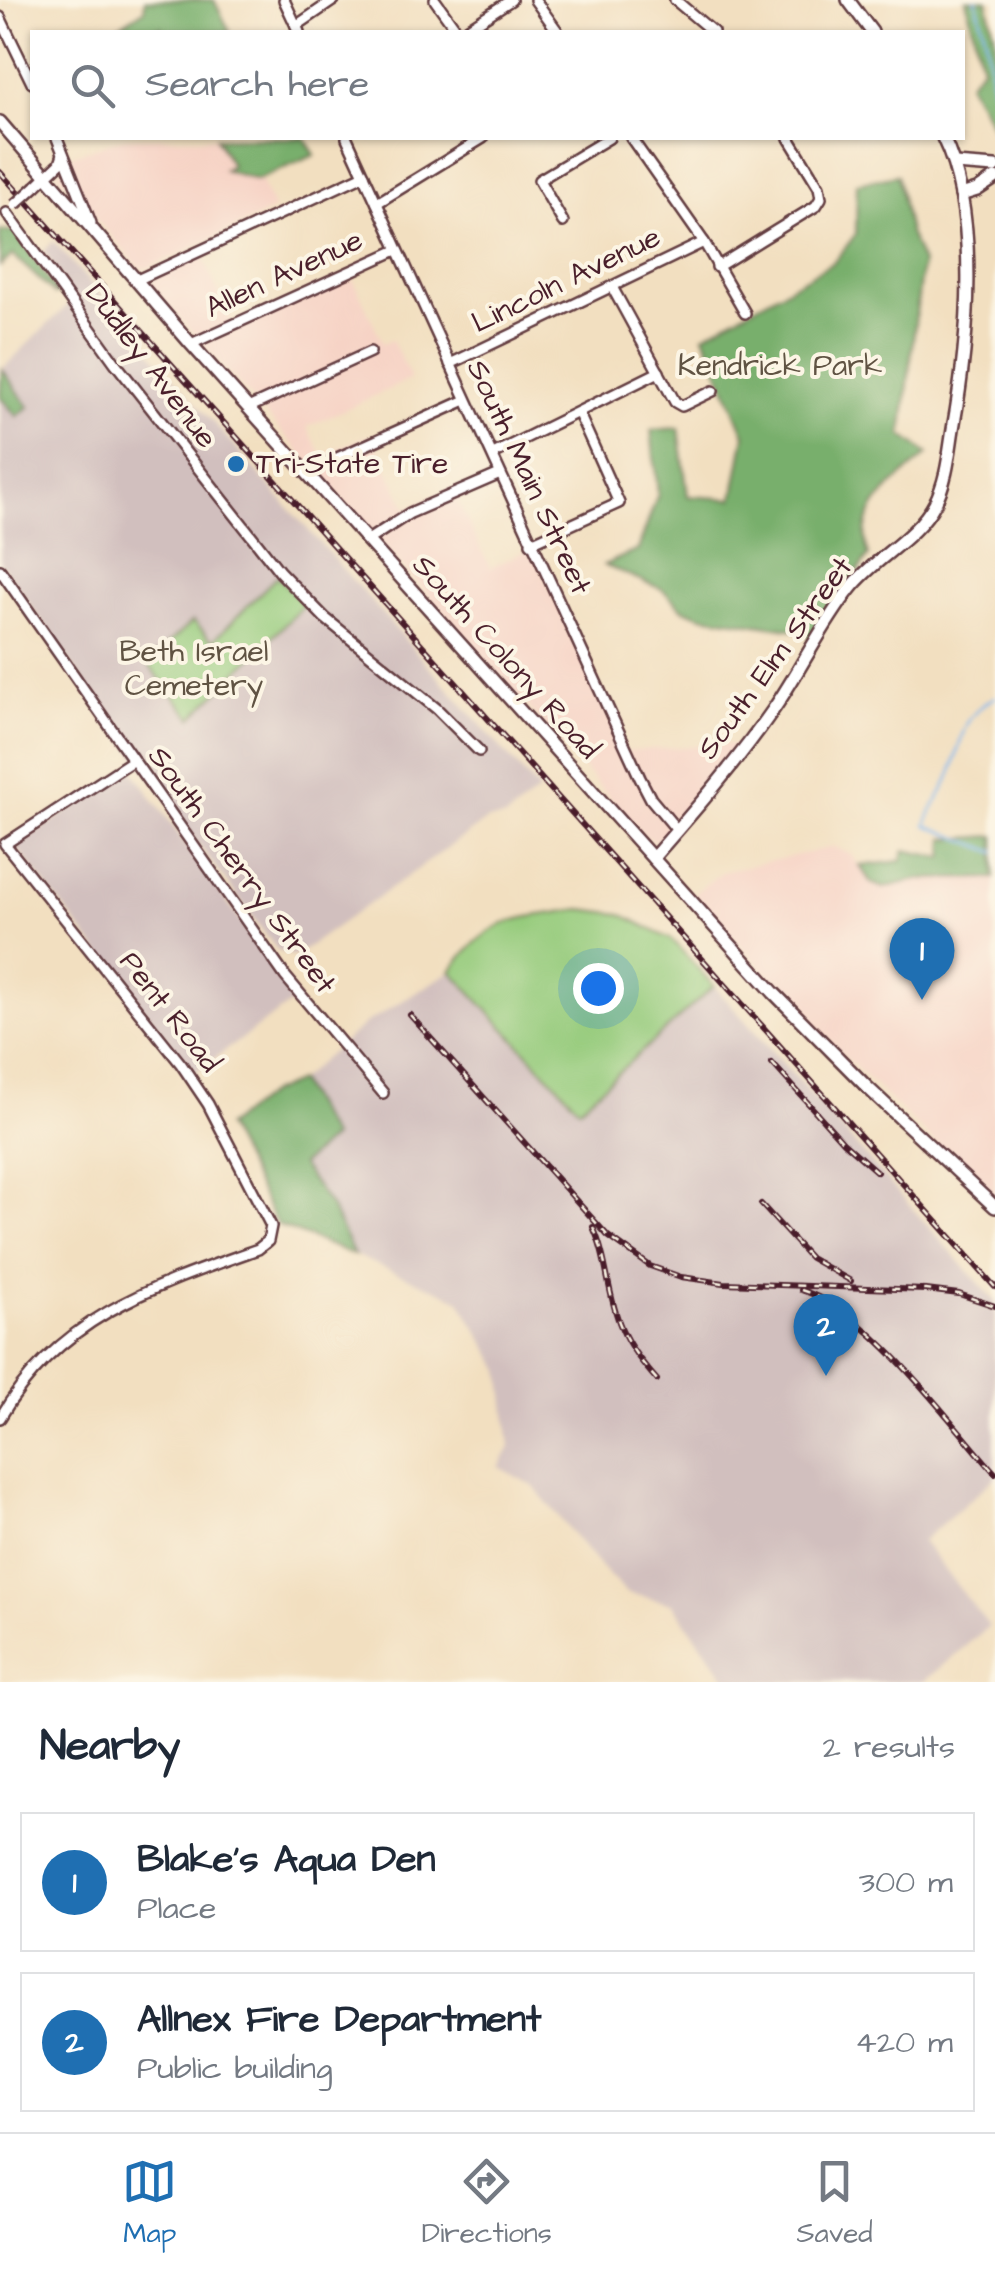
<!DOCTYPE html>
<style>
:root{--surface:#fff;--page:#f2f2f3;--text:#1f2937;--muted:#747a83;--line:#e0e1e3;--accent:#1f6fb2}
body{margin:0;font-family:"Architects Daughter",sans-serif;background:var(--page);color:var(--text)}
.you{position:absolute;left:598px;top:988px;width:35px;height:35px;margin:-25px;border:8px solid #fff;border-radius:50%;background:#1a73e8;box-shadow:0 0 0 15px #1a73e833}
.badge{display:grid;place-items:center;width:65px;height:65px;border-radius:50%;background:var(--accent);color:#fff;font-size:32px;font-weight:700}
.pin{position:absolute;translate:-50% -82px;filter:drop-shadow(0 2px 5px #0008)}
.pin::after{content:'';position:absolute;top:52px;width:35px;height:30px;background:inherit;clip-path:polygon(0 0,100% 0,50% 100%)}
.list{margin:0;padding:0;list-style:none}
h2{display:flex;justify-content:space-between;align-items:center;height:130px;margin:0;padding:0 40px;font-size:42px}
h2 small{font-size:32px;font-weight:400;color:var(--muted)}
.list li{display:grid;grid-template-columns:65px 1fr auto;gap:30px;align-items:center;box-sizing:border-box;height:140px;margin:0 20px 20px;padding:0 20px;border:2px solid var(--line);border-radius:0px}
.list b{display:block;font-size:38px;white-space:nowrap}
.list p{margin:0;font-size:32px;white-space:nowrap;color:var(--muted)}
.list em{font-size:32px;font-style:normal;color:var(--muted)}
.icon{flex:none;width:55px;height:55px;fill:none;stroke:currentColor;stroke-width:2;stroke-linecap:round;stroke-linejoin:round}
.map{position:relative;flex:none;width:995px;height:1682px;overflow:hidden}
.search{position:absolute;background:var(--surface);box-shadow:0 2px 8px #0004;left:30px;right:30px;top:30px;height:110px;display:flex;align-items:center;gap:25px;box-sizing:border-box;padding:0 35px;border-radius:0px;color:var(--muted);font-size:38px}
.sheet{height:450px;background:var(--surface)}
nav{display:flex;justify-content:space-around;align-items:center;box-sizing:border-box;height:140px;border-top:2px solid var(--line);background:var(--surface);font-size:28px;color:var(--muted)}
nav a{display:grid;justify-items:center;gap:5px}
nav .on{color:var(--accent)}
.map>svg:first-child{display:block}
</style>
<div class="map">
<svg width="995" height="1682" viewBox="0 0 995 1682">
<rect width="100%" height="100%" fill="#fcf5e5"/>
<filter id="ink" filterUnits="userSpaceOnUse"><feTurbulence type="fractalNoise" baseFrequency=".01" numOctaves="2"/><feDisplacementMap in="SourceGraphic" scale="20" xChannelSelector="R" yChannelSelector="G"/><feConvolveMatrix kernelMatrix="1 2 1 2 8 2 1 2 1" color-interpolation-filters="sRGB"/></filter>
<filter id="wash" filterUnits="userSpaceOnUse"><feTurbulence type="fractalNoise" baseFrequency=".0048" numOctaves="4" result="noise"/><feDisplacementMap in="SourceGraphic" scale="40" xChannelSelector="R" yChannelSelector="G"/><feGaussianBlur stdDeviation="2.25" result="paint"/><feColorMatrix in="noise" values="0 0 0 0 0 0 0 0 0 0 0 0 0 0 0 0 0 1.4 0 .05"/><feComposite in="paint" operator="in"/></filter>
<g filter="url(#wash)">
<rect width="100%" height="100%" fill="#f2dfc0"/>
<!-- built -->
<g fill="#f6d2c4">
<path d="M 124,138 L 216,138 L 231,165 L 225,169 L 260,179 L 274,210 L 149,268 L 139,268 L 57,173 L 71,156 Z"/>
<path d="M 202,255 L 235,330 L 353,279 L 383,344 L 392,340 L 411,379 L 307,427 L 322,455 L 371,435 L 407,508 L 452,489 L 490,568 L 531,548 L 625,751 L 728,744 L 739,747 L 683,817 L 656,842 L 643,835 L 152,287 L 154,276 Z"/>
<path d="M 834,847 L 852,855 L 871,883 L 882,888 L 920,879 L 995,878 L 995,1200 L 845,1057 L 693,894 L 722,872 Z"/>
</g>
<!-- industrial -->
<g fill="#d1bfbe" fill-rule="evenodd">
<path d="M 53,241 L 539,791 L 505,818 L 487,820 L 295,956 L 278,951 L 189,832 L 0,562 L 0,397 L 17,416 L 29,407 L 2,369 L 73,300 L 44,251 ZM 193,622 L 213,641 L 147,663 Z"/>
<path d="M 132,769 L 297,999 L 194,1073 L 15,846 Z"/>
<path d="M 451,971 L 579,1108 L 714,986 L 995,1301 L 995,1478 L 922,1541 L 989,1626 L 923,1682 L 729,1682 L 672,1603 L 626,1593 L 596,1562 L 533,1486 L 499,1467 L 510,1447 L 501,1370 L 459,1299 L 354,1255 L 330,1206 L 300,1165 L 332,1138 L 298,1081 L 365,1024 Z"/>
</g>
<!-- green -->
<g fill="#95cb7c" stroke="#707554" stroke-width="2.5">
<path d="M 277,576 L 305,604 L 192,718 L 147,663 L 193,621 L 213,641 Z"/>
<path d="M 581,909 L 621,914 L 672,940 L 714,986 L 579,1108 L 451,971 C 490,915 518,919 581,909 Z"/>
</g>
<!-- forest -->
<g fill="#78af6c" stroke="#61674c" stroke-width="2.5">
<path d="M 145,0 L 214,0 L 230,32 L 163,32 L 161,27 L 144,32 L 110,32 L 144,10 Z"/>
<path d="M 966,0 L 987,0 L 995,39 L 995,132 L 968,83 L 982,67 Z"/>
<path d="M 216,138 L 305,138 L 315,155 L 257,180 L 224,170 L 231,165 Z"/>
<path d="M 897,175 L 909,233 L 922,263 L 902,435 L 928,454 C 900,480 851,510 869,555 L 812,638 L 797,630 L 702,616 L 683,609 L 662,589 L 604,565 L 638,550 L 658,494 L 651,430 L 679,428 L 688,496 L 733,499 L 745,435 L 704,335 L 834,262 L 856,234 L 857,183 Z"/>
<path d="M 0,231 L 15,231 L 58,293 L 55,294 L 13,255 L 0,266 Z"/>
<path d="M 2,369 L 29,407 L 17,416 L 0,397 Z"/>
<path d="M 995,836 L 995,878 L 920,879 L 883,888 L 871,883 L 860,866 L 901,861 L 905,850 L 944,858 L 945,839 Z"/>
<path d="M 298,1081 L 332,1138 L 301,1165 L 330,1206 L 354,1255 L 277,1225 L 226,1126 L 270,1093 Z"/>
</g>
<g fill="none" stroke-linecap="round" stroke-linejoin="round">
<!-- stream -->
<g stroke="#7cb6ed" stroke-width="2.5">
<path d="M 976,0 L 986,39 L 995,104"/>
<path d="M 995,697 C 957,719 964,740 950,776 C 943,793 932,808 926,825 L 995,852"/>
</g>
</g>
</g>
<g filter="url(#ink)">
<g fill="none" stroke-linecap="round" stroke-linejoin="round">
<!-- minor casing -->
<g stroke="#633c41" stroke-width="14">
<g id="minor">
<path d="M 284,0 L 299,32"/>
<path d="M 435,0 L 458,32"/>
<path d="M 535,0 L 558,32"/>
<path d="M 675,0 L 713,32"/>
<path d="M 0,17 L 32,83"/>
<path d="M 296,26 L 334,0"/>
<path d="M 462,32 L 511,0"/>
<path d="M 57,138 L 91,223"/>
<path d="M 347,138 L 640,778 L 651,799 L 677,830"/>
<path d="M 631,138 L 704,242 L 745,313"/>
<path d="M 36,186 L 60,163 L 63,154"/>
<path d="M 377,203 L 483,138"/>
<path d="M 7,213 L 116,364 L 280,572 L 325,618 L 437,709 L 479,751"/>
<path d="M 563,222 L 539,180 L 609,138"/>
<path d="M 717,267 L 816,206 L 821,198 L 819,187 L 789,138"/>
<path d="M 137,280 L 364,175"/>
<path d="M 612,287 L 675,402 L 682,406 L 713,391"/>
<path d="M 191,344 L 397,250"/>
<path d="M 450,364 L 704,242"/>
<path d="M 248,408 L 370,352"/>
<path d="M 493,454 L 659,372"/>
<path d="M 306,472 L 466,400"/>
<path d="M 368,540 L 410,513 L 500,474"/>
<path d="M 531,543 L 619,503 L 579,414"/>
<path d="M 0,570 L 285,976 L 383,1093"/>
<path d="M 0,1418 C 59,1317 154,1286 258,1249 L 268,1241 L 271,1226 L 208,1104 L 181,1064 L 5,844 L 132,761"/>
</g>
</g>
<!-- major casing -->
<g stroke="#633c41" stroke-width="16">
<g id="major">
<path d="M 848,0 L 872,32"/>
<path d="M 0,122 L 191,344 L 774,993 L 867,1087 L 995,1207"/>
<path d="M 955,164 L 995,167"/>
<path d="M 961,195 L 977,190 L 995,178"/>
<path d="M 653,858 C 695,810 737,762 773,710 C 800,671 821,626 850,589 C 875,557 916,539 935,503 C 947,480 949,454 953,429 C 968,346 981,215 943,138"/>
</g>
</g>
<!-- minor -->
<use href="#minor" stroke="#fff" stroke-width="9"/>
<!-- major -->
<use href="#major" stroke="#fff" stroke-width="11"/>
<!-- rail casing -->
<g stroke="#4a1f2b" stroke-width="6">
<g id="rail">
<path d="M 0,172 L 995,1287"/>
<path d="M 410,1015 L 608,1236 L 650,1266 L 681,1277 L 724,1283 L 926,1290 L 959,1294 L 995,1306"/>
<path d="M 772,1063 L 843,1142 L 877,1172"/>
<path d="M 761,1204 L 810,1258 L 851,1281"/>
<path d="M 593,1227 C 608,1259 607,1295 621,1327 C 629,1347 643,1364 657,1380"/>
<path d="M 801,1290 C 870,1311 946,1418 995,1473"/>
</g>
</g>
<!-- rail -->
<use href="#rail" stroke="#fcf5e5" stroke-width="2.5" stroke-dasharray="8" stroke-linecap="butt"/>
<!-- minor-bridge casing -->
<g stroke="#633c41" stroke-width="14" stroke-linecap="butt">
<path id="minor-bridge" d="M 15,205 L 36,186"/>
</g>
<!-- minor-bridge -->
<use href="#minor-bridge" stroke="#fff" stroke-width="9"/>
</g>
</g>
<!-- markers -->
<circle fill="#1f6fb2" stroke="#fcf5e5" stroke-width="4" cx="236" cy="464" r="10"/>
<g text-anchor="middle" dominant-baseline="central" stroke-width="8" stroke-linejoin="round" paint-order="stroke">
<!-- street labels -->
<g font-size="30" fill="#4a1f2b" stroke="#fcf5e5">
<text transform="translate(284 274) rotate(-25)">Allen Avenue</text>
<text transform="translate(566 280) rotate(-26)">Lincoln Avenue</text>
<text transform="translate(151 366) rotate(53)">Dudley Avenue</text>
<text transform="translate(529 477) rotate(65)">South Main Street</text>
<text transform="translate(506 657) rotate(48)">South Colony Road</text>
<text transform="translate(775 658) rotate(-54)">South Elm Street</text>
<text transform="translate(242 870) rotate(54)">South Cherry Street</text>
<text transform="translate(170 1012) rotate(52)">Pent Road</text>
</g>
<!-- park labels -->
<g font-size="30" fill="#605343" stroke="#fcf5e5">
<text x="780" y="366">Kendrick Park</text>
<text x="194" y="652">Beth Israel<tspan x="194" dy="34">Cemetery</tspan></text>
</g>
<!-- poi labels -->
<g font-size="30" fill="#4a1f2b" stroke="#fcf5e5" text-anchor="start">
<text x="256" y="464">Tri-State Tire</text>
</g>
</g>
</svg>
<div class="you"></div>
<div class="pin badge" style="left:922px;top:1000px">1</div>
<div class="pin badge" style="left:826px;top:1376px">2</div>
<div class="search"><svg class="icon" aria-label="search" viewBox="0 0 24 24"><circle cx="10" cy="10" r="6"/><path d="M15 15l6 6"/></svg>Search here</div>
</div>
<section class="sheet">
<h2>Nearby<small>2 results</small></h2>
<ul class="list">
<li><span class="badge">1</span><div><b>Blake's Aqua Den</b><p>Place</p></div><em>300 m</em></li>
<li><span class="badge">2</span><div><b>Allnex Fire Department</b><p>Public building</p></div><em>420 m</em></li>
</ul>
</section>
<nav>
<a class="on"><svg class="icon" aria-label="map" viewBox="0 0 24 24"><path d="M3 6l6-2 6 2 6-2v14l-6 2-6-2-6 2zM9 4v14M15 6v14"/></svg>Map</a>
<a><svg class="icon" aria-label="directions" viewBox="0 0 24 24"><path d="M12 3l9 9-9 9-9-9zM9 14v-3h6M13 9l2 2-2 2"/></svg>Directions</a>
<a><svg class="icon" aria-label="saved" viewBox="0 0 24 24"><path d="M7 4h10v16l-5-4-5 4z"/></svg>Saved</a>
</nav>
